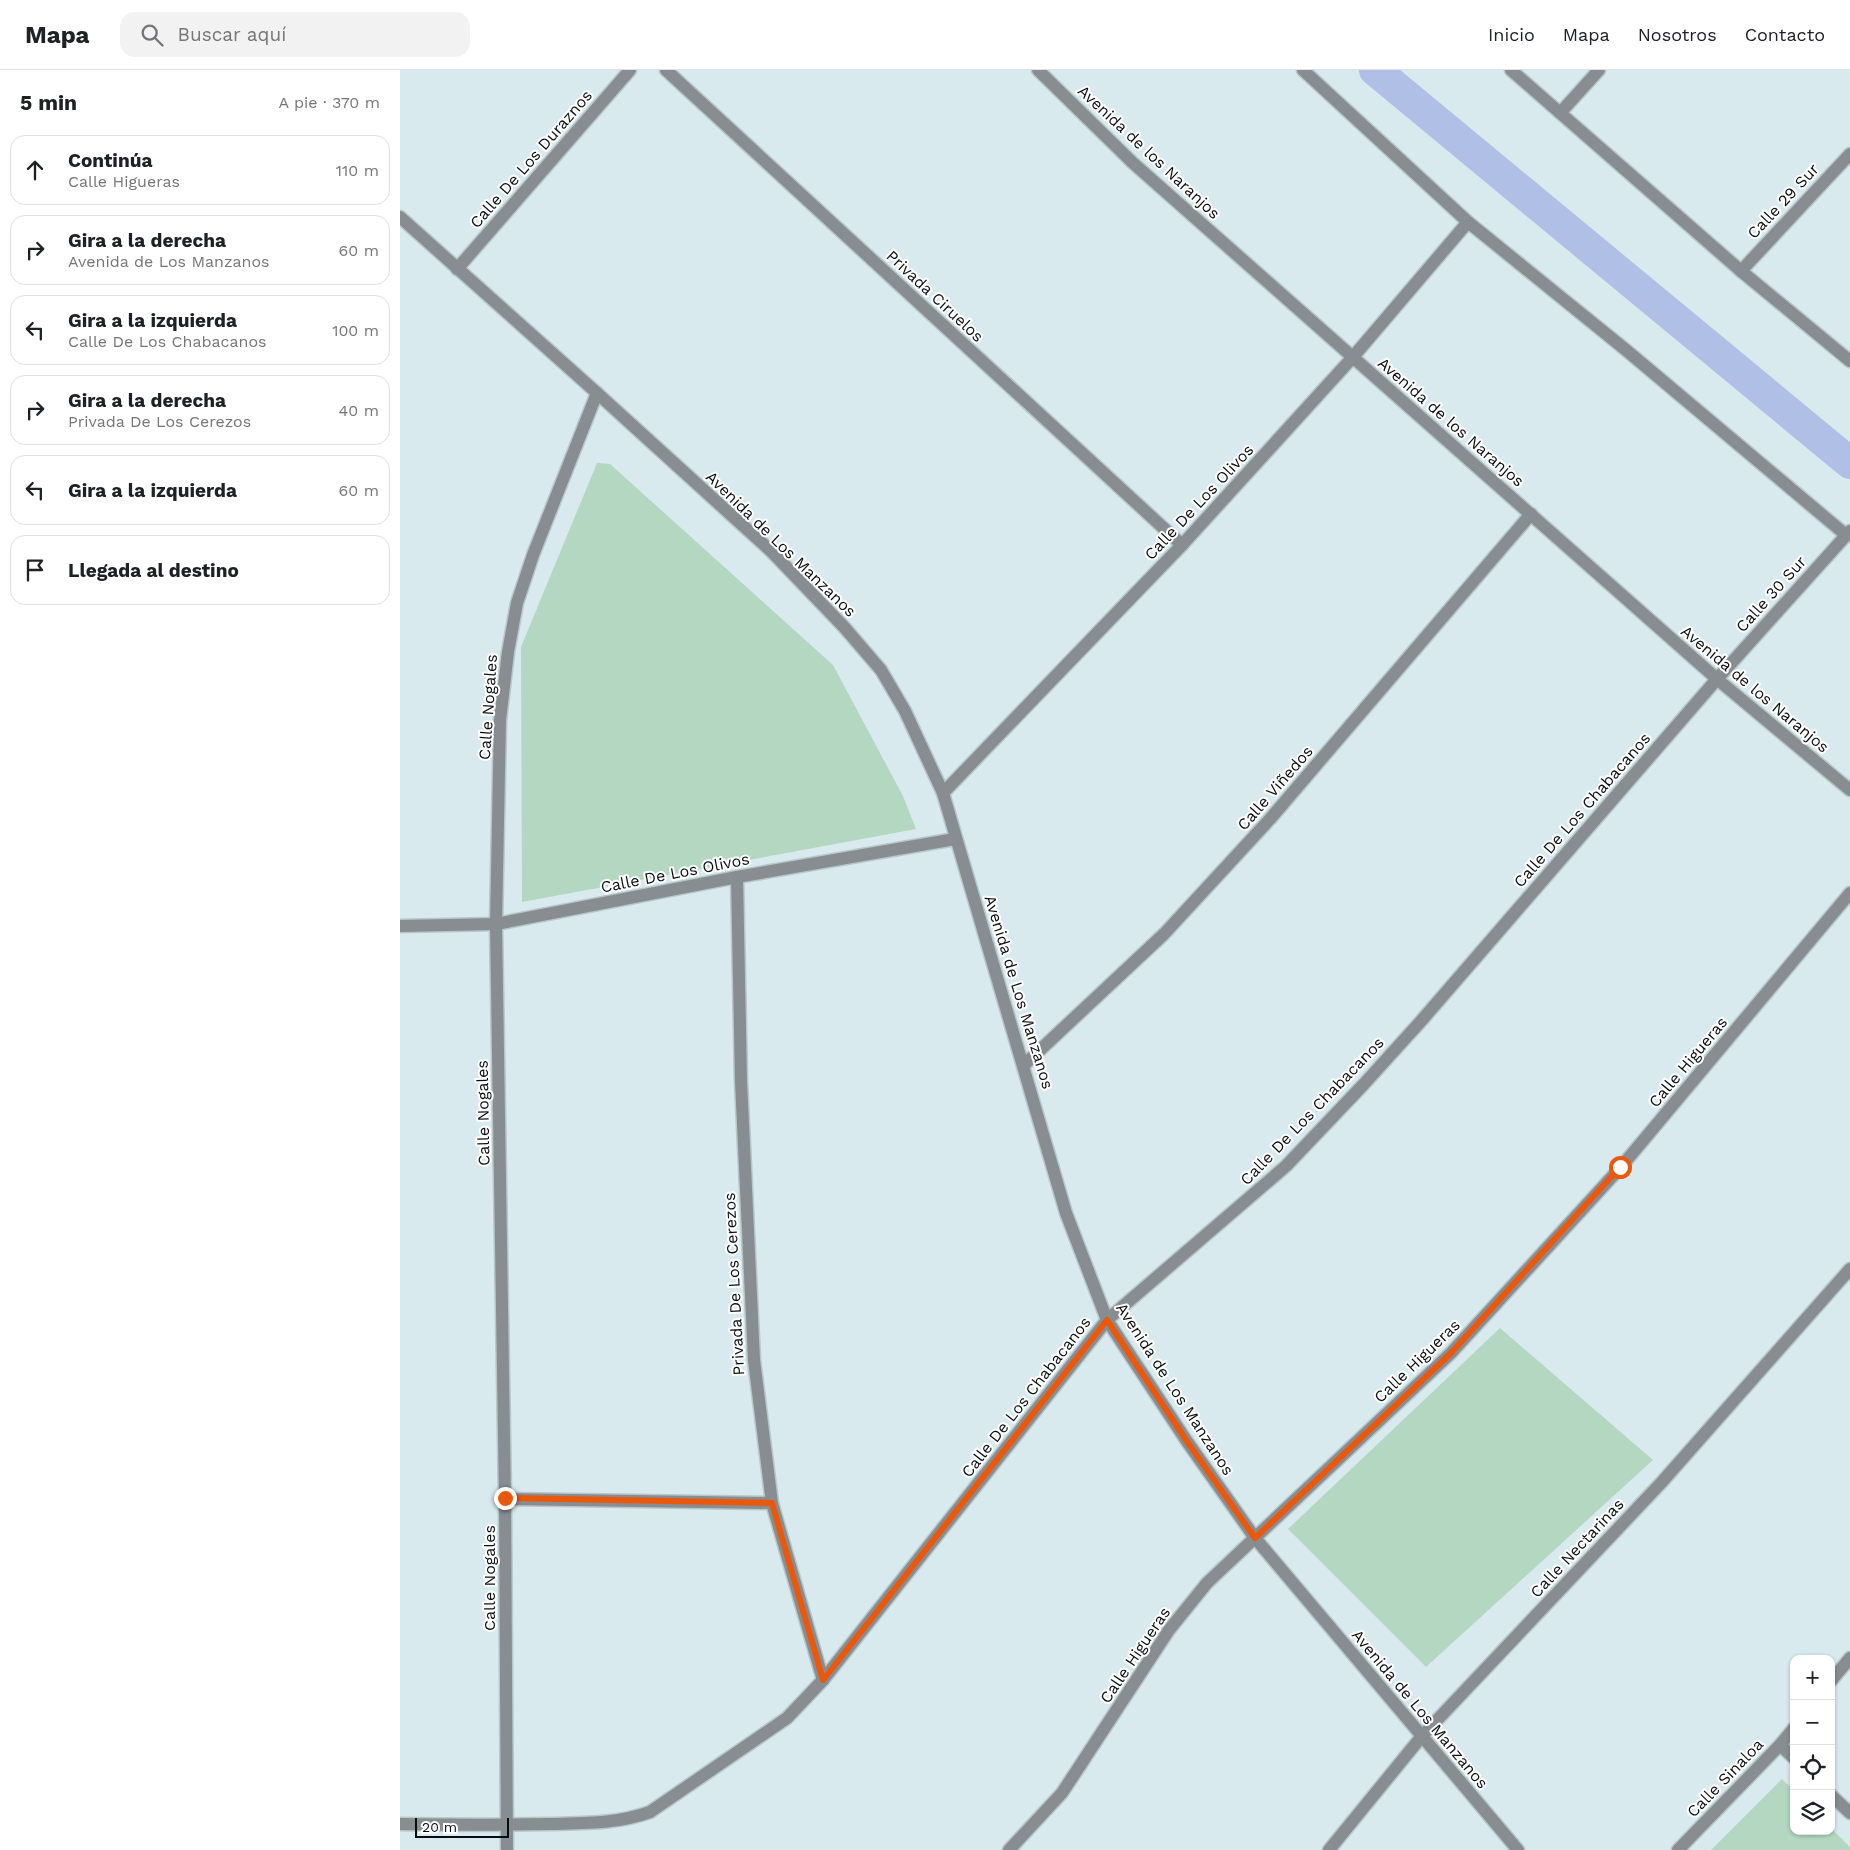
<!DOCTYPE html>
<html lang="es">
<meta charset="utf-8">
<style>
:root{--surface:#fff;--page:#f2f2f2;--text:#202124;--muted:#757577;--line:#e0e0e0}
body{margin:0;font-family:"Work Sans",sans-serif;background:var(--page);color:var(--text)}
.controls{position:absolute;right:15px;bottom:15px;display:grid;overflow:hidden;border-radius:10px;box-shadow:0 1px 4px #0004}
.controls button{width:45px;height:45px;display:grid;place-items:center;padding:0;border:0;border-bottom:1px solid var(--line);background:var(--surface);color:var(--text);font:25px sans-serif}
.scale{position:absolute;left:15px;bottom:12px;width:94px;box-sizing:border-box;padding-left:5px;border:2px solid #070d0e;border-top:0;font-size:14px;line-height:18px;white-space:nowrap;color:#070d0e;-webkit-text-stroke:4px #fff;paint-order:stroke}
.stop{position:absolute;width:15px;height:15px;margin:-11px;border:4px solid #ea580c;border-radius:50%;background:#fff}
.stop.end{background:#ea580c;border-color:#fff;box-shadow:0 1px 5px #0008}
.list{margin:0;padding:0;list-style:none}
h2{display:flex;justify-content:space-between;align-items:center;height:65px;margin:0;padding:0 20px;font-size:21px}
h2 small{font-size:16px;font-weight:400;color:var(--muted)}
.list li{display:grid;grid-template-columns:32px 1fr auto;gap:15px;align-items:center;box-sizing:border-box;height:70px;margin:0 10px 10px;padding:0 10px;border:1px solid var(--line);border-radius:15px}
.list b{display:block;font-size:19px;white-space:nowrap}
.list p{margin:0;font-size:16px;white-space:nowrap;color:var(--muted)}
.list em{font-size:16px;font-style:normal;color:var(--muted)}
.icon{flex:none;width:28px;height:28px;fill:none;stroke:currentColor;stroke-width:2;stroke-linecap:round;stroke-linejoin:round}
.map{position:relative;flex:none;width:1450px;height:1780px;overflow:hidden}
header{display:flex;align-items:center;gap:30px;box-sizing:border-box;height:70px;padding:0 25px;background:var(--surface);border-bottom:1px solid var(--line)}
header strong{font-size:24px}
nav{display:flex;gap:28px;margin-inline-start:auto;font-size:18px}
.search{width:350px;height:45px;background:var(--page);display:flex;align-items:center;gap:12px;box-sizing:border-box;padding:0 18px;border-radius:15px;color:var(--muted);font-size:19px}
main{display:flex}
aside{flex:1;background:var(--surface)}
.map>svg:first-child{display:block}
</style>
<header>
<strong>Mapa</strong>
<div class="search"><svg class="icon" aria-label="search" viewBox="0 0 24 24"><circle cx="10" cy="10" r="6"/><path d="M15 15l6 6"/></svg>Buscar aquí</div>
<nav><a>Inicio</a><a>Mapa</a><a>Nosotros</a><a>Contacto</a></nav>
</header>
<main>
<aside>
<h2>5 min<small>A pie · 370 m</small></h2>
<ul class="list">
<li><svg class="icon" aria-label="ahead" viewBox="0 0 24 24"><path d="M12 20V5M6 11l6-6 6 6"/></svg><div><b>Continúa</b><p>Calle Higueras</p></div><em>110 m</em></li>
<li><svg class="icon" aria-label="right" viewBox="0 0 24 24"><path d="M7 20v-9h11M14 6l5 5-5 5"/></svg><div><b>Gira a la derecha</b><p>Avenida de Los Manzanos</p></div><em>60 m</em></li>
<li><svg class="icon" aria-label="left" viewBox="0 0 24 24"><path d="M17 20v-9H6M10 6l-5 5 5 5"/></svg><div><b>Gira a la izquierda</b><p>Calle De Los Chabacanos</p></div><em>100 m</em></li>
<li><svg class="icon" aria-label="right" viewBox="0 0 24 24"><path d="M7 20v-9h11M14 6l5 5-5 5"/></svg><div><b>Gira a la derecha</b><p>Privada De Los Cerezos</p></div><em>40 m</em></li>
<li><svg class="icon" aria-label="left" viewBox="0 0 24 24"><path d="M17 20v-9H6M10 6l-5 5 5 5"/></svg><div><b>Gira a la izquierda</b></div><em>60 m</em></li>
<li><svg class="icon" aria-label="arrive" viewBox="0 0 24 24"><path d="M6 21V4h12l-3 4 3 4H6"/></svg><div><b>Llegada al destino</b></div></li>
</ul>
</aside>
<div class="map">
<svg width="1450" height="1780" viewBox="0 0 1450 1780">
<rect width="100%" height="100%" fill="#d8eaee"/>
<!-- green -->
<g fill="#b3d7c0">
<path d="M 197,393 L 210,394 L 433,595 L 503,726 L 516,759 L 122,832 L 121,577 Z"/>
<path d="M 1100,1258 L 1253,1390 L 1026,1597 L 888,1459 Z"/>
<path d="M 1382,1709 L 1394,1721 L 1394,1761 L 1431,1761 L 1431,1758 L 1450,1777 L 1450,1780 L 1311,1780 Z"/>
</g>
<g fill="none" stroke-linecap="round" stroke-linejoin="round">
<!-- canal -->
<path stroke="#b0bfe6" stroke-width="32" d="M 975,0 L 1450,393"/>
<!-- minor casing -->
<g stroke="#b7c7ca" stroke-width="15">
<g id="minor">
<path d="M 266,0 L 782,475"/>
<path d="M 638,0 L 733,93 L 1317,609 L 1450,720"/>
<path d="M 903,0 L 1068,152 L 1226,280 L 1446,465"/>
<path d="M 1111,0 L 1341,201 L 1450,291"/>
<path d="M 1161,42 L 1199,0"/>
<path d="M 0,147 L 197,323 L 372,482 L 444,557 L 481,600 L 505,641 L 543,723 L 666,1143 L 707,1250 L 786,1370 L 855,1468 L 1118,1780"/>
<path d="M 57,199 L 230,0"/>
<path d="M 1341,201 L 1450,84"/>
<path d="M 543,723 L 782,475 L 953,287 L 1068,152"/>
<path d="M 337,807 L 341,1011 L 354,1290 L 372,1433 L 423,1610"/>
<path d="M 0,856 L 96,854 L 337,807 L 555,769"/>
<path d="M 624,995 L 764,864 L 870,749 L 1131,444"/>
<path d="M 105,1429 L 372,1433"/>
<path d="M 1431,1611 L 1450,1588"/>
<path d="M 1380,1675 L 1394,1688"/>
<path d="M 1431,1725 L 1450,1743"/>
<path d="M 0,1754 C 50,1755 99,1755 149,1754 C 184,1753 217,1754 250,1742 L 387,1648 L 423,1610 L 707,1250 L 886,1096 L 964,1014 L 1022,950 L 1317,609 L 1450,461"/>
<path d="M 107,1780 L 105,1429 L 96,854 L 100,650 L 108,582 L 117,533 L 133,485 L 197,323"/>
<path d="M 609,1780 L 662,1723 L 769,1560 L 807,1513 L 1051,1283 L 1221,1097 L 1450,823"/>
<path d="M 929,1780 L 1022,1666 L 1261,1413 L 1450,1199"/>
<path d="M 1278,1780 L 1380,1675 L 1394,1658"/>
</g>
</g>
<!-- minor -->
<use href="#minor" stroke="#878d91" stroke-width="12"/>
</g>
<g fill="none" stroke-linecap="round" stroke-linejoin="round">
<!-- route -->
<path stroke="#ea580c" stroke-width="6" d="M 105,1428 L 372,1433 L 423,1610 L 707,1250 L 786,1370 L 855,1468 L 1051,1283 L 1220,1097"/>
</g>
<g text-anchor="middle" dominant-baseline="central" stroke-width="4" stroke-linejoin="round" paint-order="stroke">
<!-- street labels -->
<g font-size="16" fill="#070d0e" stroke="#fff">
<text transform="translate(749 82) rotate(43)">Avenida de los Naranjos</text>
<text transform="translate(131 89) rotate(-49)">Calle De Los Duraznos</text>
<text transform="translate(1383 131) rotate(-47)">Calle 29 Sur</text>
<text transform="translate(535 226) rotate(43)">Privada Ciruelos</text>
<text transform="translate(1051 352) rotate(41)">Avenida de los Naranjos</text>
<text transform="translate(799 432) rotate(-47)">Calle De Los Olivos</text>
<text transform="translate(381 474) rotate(44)">Avenida de Los Manzanos</text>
<text transform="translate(1371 524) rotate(-48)">Calle 30 Sur</text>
<text transform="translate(1355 619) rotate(40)">Avenida de los Naranjos</text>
<text transform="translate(88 637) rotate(-86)">Calle Nogales</text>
<text transform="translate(875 718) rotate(-49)">Calle Viñedos</text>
<text transform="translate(1182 740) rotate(-49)">Calle De Los Chabacanos</text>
<text transform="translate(275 803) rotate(-11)">Calle De Los Olivos</text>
<text transform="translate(619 922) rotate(73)">Avenida de Los Manzanos</text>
<text transform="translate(1288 992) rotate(-50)">Calle Higueras</text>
<text transform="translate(912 1041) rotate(-46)">Calle De Los Chabacanos</text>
<text transform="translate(83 1043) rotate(-91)">Calle Nogales</text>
<text transform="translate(334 1214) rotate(-93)">Privada De Los Cerezos</text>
<text transform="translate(1017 1291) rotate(-44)">Calle Higueras</text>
<text transform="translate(775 1319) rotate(57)">Avenida de Los Manzanos</text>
<text transform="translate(626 1327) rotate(-52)">Calle De Los Chabacanos</text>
<text transform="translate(1177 1478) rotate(-47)">Calle Nectarinas</text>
<text transform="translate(89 1508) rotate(-90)">Calle Nogales</text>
<text transform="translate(735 1585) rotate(-56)">Calle Higueras</text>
<text transform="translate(1020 1639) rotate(50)">Avenida de Los Manzanos</text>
<text transform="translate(1325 1708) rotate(-46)">Calle Sinaloa</text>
</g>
</g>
</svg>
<div class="controls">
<button>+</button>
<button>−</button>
<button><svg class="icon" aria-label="locate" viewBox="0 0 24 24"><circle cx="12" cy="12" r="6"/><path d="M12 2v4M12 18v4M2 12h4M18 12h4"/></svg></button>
<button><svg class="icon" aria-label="layers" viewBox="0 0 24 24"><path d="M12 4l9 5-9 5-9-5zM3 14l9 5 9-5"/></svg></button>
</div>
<div class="scale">20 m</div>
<div class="stop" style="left:1220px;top:1097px"></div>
<div class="stop end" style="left:105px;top:1428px"></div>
</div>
</main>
